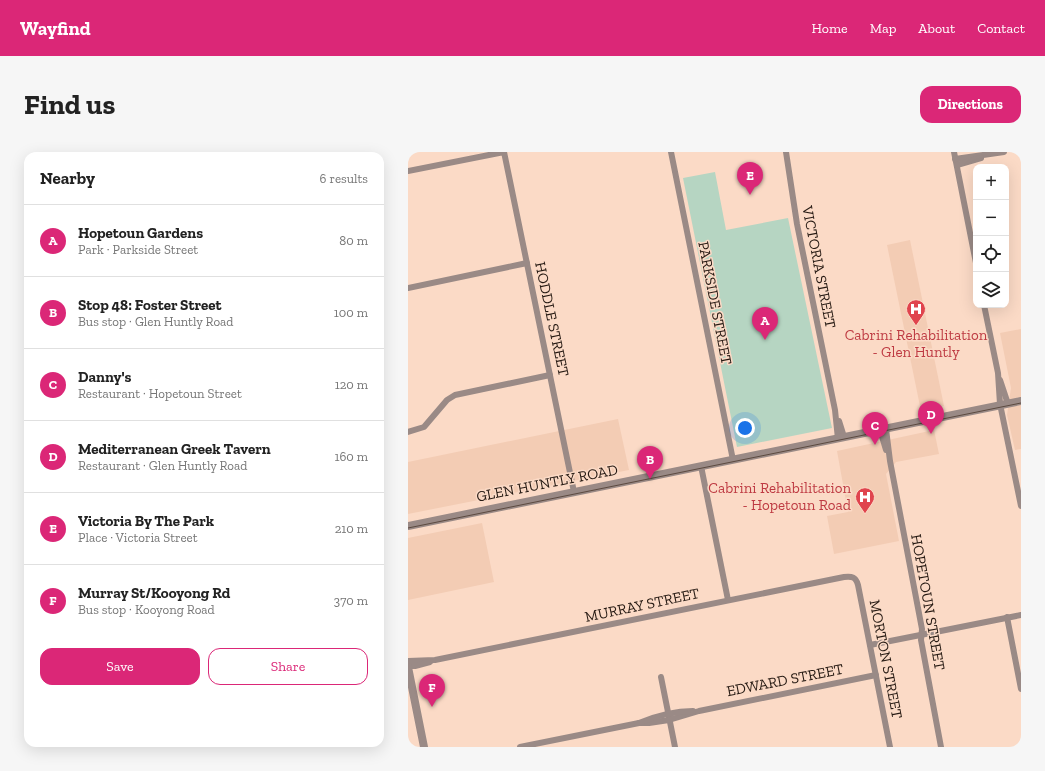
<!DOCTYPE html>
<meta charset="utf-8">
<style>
:root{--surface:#fff;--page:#f6f6f6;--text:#222;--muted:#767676;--line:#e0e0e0;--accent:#db2777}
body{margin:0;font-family:"Zilla Slab",serif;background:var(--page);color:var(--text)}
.controls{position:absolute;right:12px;top:12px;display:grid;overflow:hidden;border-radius:8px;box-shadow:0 4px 16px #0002}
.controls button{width:36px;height:36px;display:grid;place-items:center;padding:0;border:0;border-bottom:1px solid var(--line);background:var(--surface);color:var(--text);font:20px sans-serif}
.you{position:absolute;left:337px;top:276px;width:14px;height:14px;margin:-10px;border:3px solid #fff;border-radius:50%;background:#1a73e8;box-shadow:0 0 0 6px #1a73e833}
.badge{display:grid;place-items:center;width:26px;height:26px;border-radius:50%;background:var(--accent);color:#fff;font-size:13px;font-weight:700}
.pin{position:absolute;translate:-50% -33px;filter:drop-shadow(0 1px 2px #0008)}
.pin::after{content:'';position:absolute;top:21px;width:14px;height:12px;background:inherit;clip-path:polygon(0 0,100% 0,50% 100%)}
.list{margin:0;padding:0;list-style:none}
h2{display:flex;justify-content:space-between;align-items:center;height:52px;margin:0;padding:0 16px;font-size:17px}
h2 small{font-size:13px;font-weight:400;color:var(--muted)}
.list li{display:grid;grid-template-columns:26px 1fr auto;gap:12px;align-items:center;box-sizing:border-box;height:72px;padding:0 16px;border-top:1px solid var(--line)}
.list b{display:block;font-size:15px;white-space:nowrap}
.list p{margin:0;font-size:13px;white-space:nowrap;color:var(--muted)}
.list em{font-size:13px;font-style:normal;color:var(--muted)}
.actions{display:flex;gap:8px;padding:12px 16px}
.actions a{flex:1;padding:9px 0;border:1px solid var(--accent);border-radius:12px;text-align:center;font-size:14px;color:var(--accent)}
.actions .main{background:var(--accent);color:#fff}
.icon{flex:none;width:22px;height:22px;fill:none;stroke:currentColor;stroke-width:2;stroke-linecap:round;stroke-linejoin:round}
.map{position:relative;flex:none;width:613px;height:595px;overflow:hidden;border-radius:12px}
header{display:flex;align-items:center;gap:24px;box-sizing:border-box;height:56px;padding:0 20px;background:var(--accent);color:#fff}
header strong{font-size:19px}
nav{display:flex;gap:22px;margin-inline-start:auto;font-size:14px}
.intro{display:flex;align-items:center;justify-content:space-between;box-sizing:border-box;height:96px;padding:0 24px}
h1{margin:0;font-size:28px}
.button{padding:10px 18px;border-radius:12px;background:var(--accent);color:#fff;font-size:14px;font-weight:700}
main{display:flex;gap:24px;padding:0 24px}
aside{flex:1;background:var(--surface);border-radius:12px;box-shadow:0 4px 16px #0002}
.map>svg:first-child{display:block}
</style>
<header>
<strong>Wayfind</strong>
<nav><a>Home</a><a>Map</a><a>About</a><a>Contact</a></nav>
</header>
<div class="intro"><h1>Find us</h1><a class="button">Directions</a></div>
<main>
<aside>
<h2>Nearby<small>6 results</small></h2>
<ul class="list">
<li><span class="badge">A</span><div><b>Hopetoun Gardens</b><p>Park · Parkside Street</p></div><em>80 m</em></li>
<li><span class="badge">B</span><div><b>Stop 48: Foster Street</b><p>Bus stop · Glen Huntly Road</p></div><em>100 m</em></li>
<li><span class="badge">C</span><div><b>Danny's</b><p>Restaurant · Hopetoun Street</p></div><em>120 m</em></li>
<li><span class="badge">D</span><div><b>Mediterranean Greek Tavern</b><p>Restaurant · Glen Huntly Road</p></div><em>160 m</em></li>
<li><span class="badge">E</span><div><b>Victoria By The Park</b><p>Place · Victoria Street</p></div><em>210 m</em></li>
<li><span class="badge">F</span><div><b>Murray St/Kooyong Rd</b><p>Bus stop · Kooyong Road</p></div><em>370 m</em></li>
</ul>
<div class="actions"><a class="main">Save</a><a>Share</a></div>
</aside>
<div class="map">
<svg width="613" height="595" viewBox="0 0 613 595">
<rect width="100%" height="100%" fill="#fbdac6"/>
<!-- built -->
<g fill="#f3ccb4">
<path d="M 502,88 L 536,254 L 513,259 L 479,93 Z"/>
<path d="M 613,177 L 613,297 L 607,298 L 599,263 L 603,236 L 592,181 Z"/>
<path d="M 210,267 L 221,318 L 0,362 L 0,310 Z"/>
<path d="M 526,278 L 531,302 L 488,310 L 478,322 L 491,389 L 426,402 L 419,364 L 440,360 L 429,299 Z"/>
<path d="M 74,371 L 86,430 L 0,448 L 0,386 Z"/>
</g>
<!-- green -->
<path fill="#b6d5c2" d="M 307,20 L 318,78 L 380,66 L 424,276 L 329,295 L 275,26 Z"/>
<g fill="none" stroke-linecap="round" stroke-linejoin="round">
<!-- minor -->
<g stroke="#9a8a86" stroke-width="6">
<path d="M 263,0 L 325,308"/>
<path d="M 378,0 L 389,72 L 427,258 L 430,287"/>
<path d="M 546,0 L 568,111"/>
<path d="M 547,7 L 596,0"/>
<path d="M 549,13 L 573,6"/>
<path d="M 0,19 L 96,0 L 166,340"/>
<path d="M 0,136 L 119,111"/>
<path d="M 576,153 L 590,221 L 592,252 L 613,354"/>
<path d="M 592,228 L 600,252"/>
<path d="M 431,269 L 436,285"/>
<path d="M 478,277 L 482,309 L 514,477 L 513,488 L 533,595"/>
<path d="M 472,278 L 478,298"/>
<path d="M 0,280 L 16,275 L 39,248 L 47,243 L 142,223"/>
<path d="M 293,314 L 320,448"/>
<path d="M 599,465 L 613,537"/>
<path d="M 462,493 L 613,463"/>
<path d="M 0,509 L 27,508 L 436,425 C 444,424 448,425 450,433 L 482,595"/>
<path d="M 0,514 L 7,514 L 22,510"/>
<path d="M 253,525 L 267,595"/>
<path d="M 231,571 L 241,571 L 261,568 L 291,559 L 468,523"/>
<path d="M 112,595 L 231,571 C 248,564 267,559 285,559"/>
</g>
<!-- tertiary -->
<g stroke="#9a8a86" stroke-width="8">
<path d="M 0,374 L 613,249"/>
<path d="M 0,515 L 16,595"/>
</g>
<!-- tram -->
<path stroke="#5c4a40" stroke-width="1" d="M 0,376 L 613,251"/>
</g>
<!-- icons -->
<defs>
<g id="hospital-pin" transform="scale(1)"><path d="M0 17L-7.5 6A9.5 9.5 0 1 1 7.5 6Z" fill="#e0444e" stroke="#fbdac6"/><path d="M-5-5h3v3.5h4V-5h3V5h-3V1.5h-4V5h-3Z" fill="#fff"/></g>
</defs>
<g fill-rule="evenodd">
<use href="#hospital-pin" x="508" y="157"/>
<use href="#hospital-pin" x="457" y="345"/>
</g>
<g text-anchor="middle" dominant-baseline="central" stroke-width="3" stroke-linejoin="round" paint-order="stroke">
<!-- street labels -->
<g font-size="15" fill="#251912" stroke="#fbdac6">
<text transform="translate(411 115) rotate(79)">VICTORIA STREET</text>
<text transform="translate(307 151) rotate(79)">PARKSIDE STREET</text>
<text transform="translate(144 167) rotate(78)">HODDLE STREET</text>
<text transform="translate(139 331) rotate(-11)">GLEN HUNTLY ROAD</text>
<text transform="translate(520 450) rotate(80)">HOPETOUN STREET</text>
<text transform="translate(234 453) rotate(-12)">MURRAY STREET</text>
<text transform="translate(478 507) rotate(79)">MORTON STREET</text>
<text transform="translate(377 528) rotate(-11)">EDWARD STREET</text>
</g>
<!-- health labels -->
<g font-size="15" fill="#be3a42" stroke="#fbdac6">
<text x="508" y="183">Cabrini Rehabilitation<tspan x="508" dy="17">- Glen Huntly</tspan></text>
<text x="443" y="336" text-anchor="end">Cabrini Rehabilitation<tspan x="443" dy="17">- Hopetoun Road</tspan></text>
</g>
</g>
</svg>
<div class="controls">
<button>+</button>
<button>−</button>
<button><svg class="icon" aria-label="locate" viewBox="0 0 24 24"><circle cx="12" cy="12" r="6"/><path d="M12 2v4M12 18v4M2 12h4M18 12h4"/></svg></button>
<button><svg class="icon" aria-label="layers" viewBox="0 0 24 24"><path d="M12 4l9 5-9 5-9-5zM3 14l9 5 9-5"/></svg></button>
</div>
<div class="you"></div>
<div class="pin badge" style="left:357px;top:188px">A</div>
<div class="pin badge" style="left:242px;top:327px">B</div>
<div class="pin badge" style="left:467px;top:293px">C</div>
<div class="pin badge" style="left:523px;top:282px">D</div>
<div class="pin badge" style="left:342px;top:43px">E</div>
<div class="pin badge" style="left:24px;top:555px">F</div>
</div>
</main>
